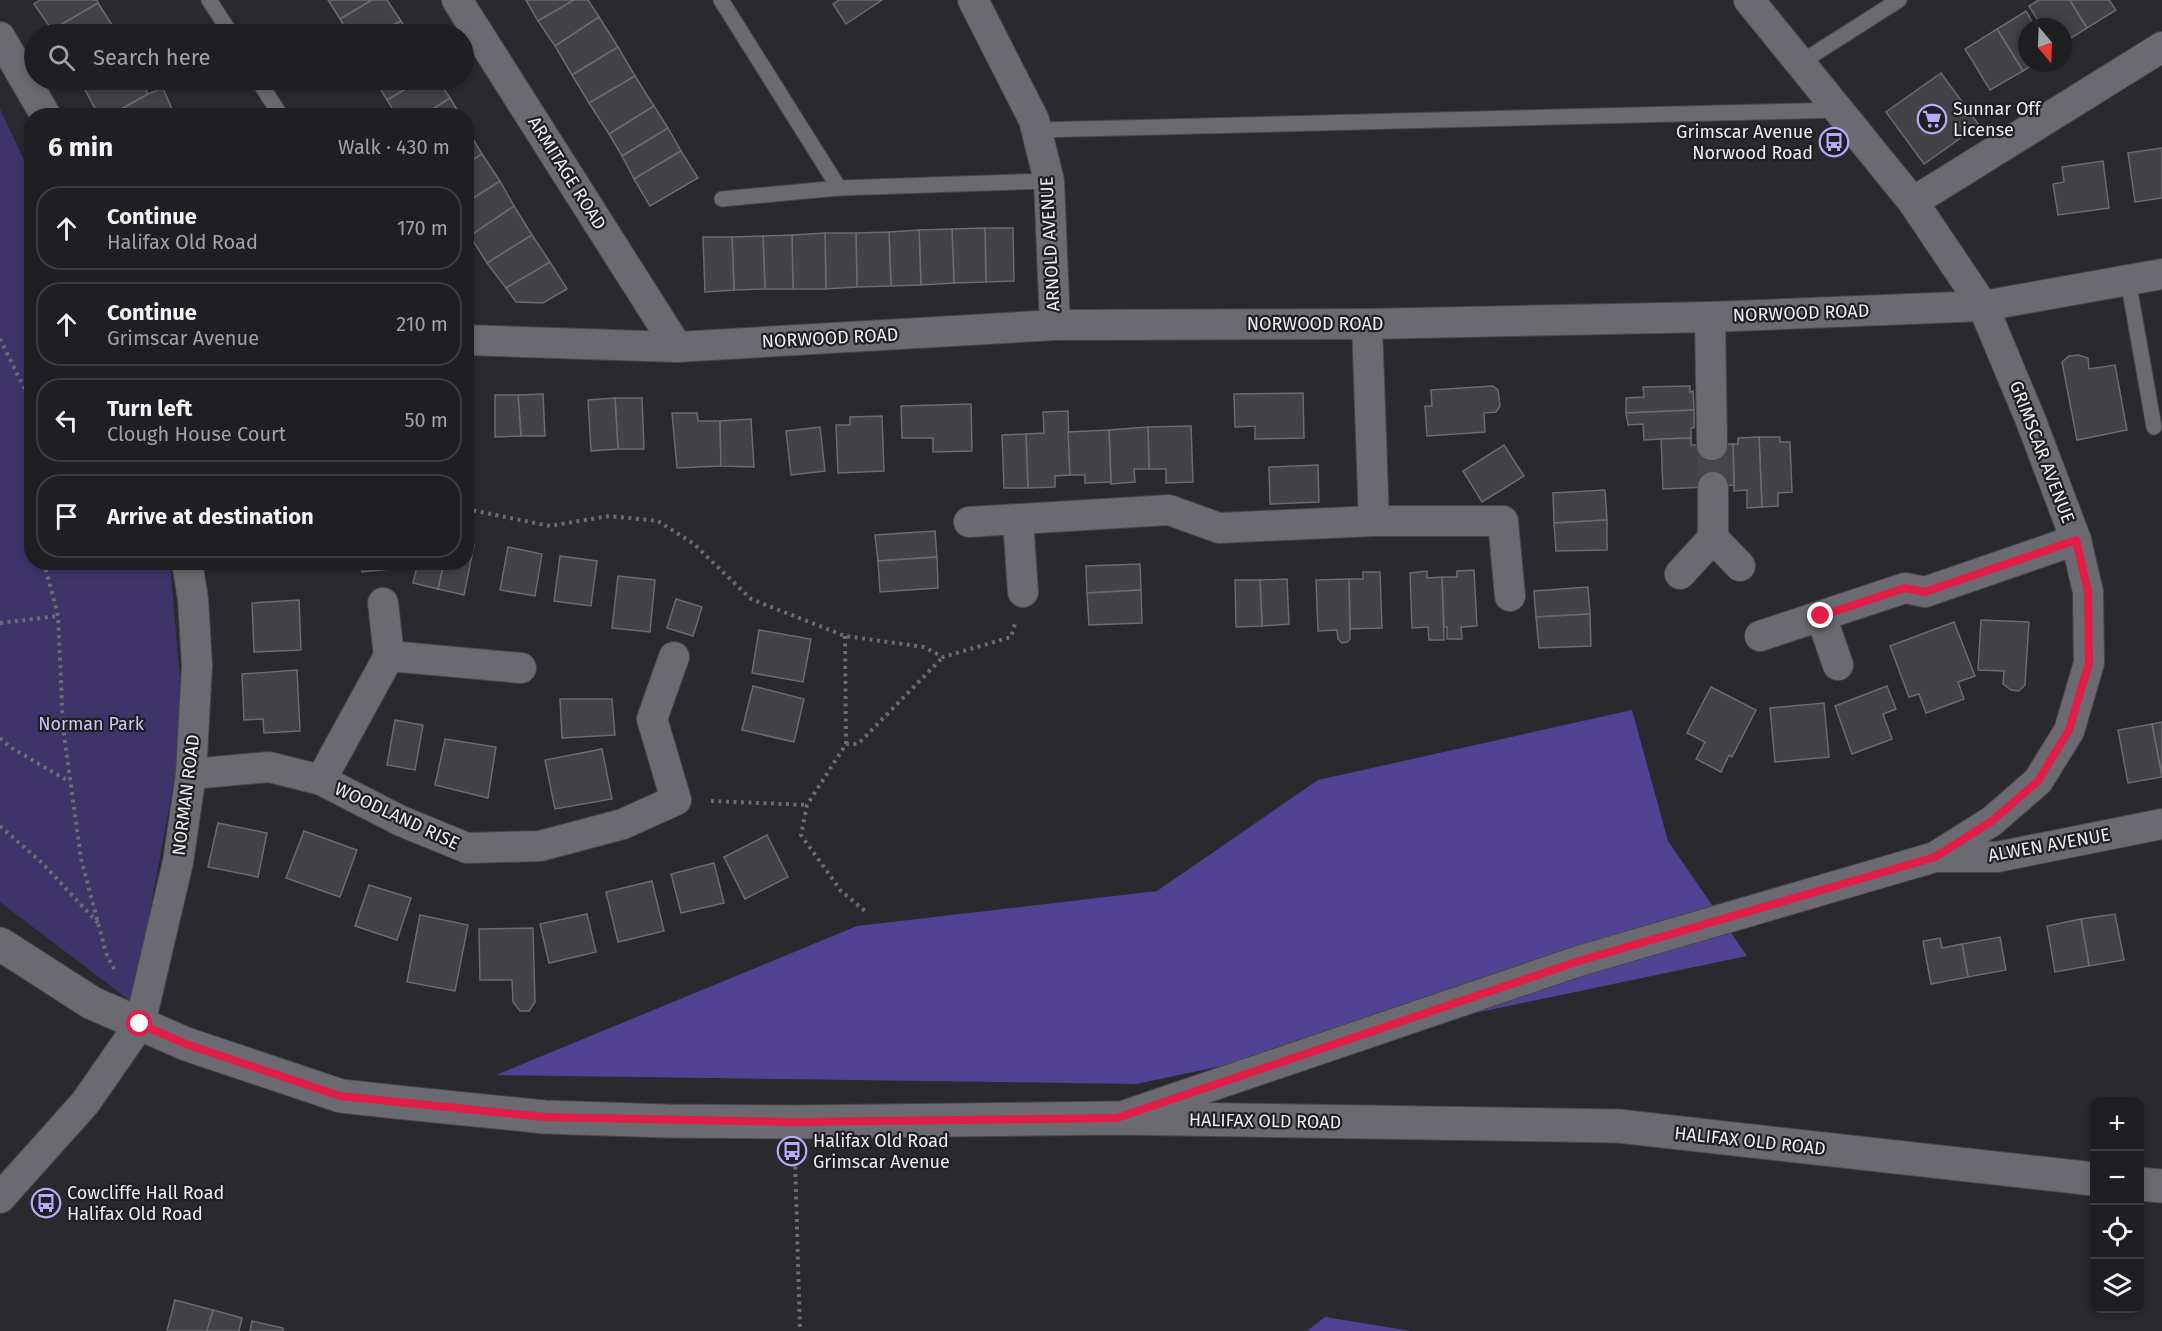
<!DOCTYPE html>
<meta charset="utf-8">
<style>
:root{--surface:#1f1f22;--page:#2c2c2f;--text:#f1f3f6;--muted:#a1a2a5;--line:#3c3d40}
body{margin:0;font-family:"Fira Sans",sans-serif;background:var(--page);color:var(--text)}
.controls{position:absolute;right:18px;bottom:18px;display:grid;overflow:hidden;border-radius:12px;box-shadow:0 3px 9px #0003}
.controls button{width:54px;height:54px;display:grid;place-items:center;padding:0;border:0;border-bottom:2px solid var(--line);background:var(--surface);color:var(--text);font:30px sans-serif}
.compass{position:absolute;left:2018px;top:18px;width:54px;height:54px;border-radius:50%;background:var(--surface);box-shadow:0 3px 9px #0003;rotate:161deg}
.stop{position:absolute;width:18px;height:18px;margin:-14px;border:4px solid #e11d48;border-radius:50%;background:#fff}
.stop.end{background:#e11d48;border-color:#fff;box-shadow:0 2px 6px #0008}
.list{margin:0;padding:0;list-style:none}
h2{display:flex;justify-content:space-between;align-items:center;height:78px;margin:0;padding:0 24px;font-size:26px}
h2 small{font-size:20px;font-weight:400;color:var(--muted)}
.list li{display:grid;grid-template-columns:39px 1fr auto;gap:18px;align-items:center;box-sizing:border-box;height:84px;margin:0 12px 12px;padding:0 12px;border:2px solid var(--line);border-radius:24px}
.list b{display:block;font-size:22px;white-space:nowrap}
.list p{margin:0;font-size:20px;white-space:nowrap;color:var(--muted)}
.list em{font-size:20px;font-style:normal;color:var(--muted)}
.icon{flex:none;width:33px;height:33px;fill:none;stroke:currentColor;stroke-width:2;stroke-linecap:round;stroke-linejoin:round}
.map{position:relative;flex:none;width:2162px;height:1331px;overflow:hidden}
.search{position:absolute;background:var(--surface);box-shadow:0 3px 9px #0003;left:24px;top:24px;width:450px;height:66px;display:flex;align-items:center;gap:15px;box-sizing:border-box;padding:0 21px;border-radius:33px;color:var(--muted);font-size:22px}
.panel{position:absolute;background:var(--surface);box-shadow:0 3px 9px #0003;left:24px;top:108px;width:450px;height:462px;border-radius:24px}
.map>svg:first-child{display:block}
</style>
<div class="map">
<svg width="2162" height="1331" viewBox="0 0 2162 1331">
<rect width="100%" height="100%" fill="#29292e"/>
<!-- green -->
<path fill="#3e346a" d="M 0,109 L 31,175 L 32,562 L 170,563 L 184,727 L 133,1003 L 0,902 Z"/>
<!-- forest -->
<g fill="#524293">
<path d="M 1632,710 L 1668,841 L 1747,956 L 1136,1084 L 496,1075 L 857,926 L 1157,891 L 1318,780 Z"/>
<path d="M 1325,1317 L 1411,1331 L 1307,1331 Z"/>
</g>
<!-- building -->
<g fill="#424247" stroke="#6a6a70" stroke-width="1.5">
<path d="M 40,0 L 97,0 L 98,3 L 52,30 L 34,4 Z"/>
<path d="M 328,0 L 372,0 L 340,19 Z"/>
<path d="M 372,0 L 387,0 L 401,21 L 376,34 L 349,34 L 340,19 Z"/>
<path d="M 526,0 L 574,0 L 538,21 Z"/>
<path d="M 574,0 L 588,0 L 599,17 L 555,46 L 538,21 Z"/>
<path d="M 839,0 L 882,0 L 846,24 L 833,4 Z"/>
<path d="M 2039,0 L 2070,0 L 2087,28 L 2063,43 L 2063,27 L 2042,27 L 2029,6 Z"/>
<path d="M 2070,0 L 2109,0 L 2116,10 L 2087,28 Z"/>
<path d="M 98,3 L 118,34 L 55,34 L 52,30 Z"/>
<path d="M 2026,11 L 2035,27 L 2027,27 L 2027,63 L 2036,63 L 2023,71 L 1997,29 Z"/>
<path d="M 599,17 L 618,47 L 572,75 L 555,46 Z"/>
<path d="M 401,21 L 410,34 L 376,34 Z"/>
<path d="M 1997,29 L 2023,71 L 1990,90 L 1965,49 Z"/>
<path d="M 618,47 L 635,76 L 589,103 L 572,75 Z"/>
<path d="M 1941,73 L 1979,125 L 1924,164 L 1886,112 Z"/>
<path d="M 635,76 L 654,106 L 609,134 L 589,103 Z"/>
<path d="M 80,80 L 101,80 L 84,88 Z"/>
<path d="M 101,80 L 143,80 L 141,80 L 148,94 L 109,116 L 99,116 L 84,88 Z"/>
<path d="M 375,80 L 421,80 L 387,100 Z"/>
<path d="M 421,80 L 438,80 L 450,98 L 422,116 L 397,116 L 387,100 Z"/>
<path d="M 163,88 L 175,116 L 109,116 L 148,94 Z"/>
<path d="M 450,98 L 461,116 L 422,116 Z"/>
<path d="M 654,106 L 668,128 L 622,156 L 609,134 Z"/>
<path d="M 466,127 L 482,154 L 466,164 Z"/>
<path d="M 668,128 L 681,151 L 634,179 L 622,156 Z"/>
<path d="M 2162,148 L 2162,198 L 2135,202 L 2128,153 Z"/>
<path d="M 681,151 L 698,178 L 650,206 L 634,179 Z"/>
<path d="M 482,154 L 500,181 L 466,203 L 466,164 Z"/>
<path d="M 2103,161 L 2109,208 L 2058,215 L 2053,184 L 2064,182 L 2062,167 Z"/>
<path d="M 500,181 L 514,206 L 470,236 L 466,230 L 466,203 Z"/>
<path d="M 514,206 L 532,235 L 487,263 L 470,236 Z"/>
<path d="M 985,228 L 1013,228 L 1014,281 L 986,282 Z"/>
<path d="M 985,228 L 986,282 L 954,283 L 952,229 Z"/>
<path d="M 952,229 L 954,283 L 921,285 L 919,230 Z"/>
<path d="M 919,230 L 921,285 L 891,286 L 889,232 Z"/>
<path d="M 889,232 L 891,286 L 857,287 L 856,233 Z"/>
<path d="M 825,233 L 856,233 L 857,287 L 826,289 Z"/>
<path d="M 825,233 L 826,289 L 793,289 L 792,235 Z"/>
<path d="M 532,235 L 550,262 L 506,288 L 487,263 Z"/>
<path d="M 792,235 L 793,289 L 765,289 L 763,236 Z"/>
<path d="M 763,236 L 765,289 L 734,290 L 732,237 Z"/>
<path d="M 703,237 L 732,237 L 734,290 L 705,292 Z"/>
<path d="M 550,262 L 567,289 L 543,303 L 516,302 L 506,288 Z"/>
<path d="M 2078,355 L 2088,358 L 2089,369 L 2115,365 L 2127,430 L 2077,440 L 2062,362 L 2069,356 Z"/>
<path d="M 1493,386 L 1498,390 L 1500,406 L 1496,412 L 1484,413 L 1485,432 L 1427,436 L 1425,406 L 1432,406 L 1431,390 Z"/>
<path d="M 1690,386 L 1690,392 L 1693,391 L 1694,410 L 1626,413 L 1626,398 L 1644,397 L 1643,387 Z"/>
<path d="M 1303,393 L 1304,438 L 1255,439 L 1255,426 L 1235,427 L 1234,394 Z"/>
<path d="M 543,394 L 545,436 L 521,436 L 518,395 Z"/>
<path d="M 495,395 L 518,395 L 521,436 L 495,437 Z"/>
<path d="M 615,398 L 642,398 L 644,449 L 618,449 Z"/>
<path d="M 615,398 L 618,449 L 591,451 L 588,400 Z"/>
<path d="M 971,404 L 972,451 L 933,452 L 933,438 L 902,438 L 901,406 Z"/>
<path d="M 1694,410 L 1694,428 L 1691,428 L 1691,438 L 1661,439 L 1644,440 L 1643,424 L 1628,425 L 1626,413 Z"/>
<path d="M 1068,411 L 1070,475 L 1055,476 L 1055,487 L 1028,488 L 1026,434 L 1044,433 L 1043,412 Z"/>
<path d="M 672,413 L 697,413 L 698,421 L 720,421 L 721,466 L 677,468 Z"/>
<path d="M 882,416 L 884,471 L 838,473 L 836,425 L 850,425 L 850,417 Z"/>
<path d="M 751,419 L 754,467 L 721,466 L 720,421 Z"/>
<path d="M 1191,426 L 1193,482 L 1166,483 L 1166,469 L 1149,469 L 1148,427 Z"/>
<path d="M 820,427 L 825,471 L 791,475 L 786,431 Z"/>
<path d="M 1148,427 L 1149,469 L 1134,469 L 1135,482 L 1111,484 L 1109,430 Z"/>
<path d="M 1109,430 L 1111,482 L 1085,483 L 1085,475 L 1070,475 L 1068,432 Z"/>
<path d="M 1026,434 L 1028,488 L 1004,488 L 1002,435 Z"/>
<path d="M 1759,437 L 1780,437 L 1780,442 L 1790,442 L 1792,492 L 1778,493 L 1778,506 L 1762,507 Z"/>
<path d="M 1759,437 L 1762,507 L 1747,508 L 1747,490 L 1734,491 L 1733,444 L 1738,444 L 1738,438 Z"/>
<path d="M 1691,438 L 1691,445 L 1707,445 L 1708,487 L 1663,489 L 1661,439 Z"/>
<path d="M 1733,444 L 1734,485 L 1708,487 L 1707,445 Z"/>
<path d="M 1504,445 L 1524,476 L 1482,502 L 1463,471 Z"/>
<path d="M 1318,465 L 1319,502 L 1270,504 L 1269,467 Z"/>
<path d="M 1605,490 L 1607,520 L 1554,523 L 1553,493 Z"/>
<path d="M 1607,520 L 1607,550 L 1556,551 L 1554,523 Z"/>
<path d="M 935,531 L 937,557 L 878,561 L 875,535 Z"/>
<path d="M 466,543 L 474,545 L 464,595 L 438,589 L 444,562 L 466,562 Z"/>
<path d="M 508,547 L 542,554 L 535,596 L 500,590 Z"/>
<path d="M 560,556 L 597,561 L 591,606 L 554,601 Z"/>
<path d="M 937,557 L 938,588 L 880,592 L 878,561 Z"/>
<path d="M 361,562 L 398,562 L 399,568 L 362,572 Z"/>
<path d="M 418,562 L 444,562 L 438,589 L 413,583 Z"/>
<path d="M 1140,564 L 1141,590 L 1087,593 L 1086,566 Z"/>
<path d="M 1474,570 L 1477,626 L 1461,627 L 1462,639 L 1447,639 L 1447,627 L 1444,627 L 1442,577 L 1457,577 L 1457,571 Z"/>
<path d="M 1427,571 L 1427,578 L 1442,577 L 1444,640 L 1429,640 L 1428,627 L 1412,628 L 1410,573 Z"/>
<path d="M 1363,572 L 1380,572 L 1382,628 L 1350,629 L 1349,579 L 1363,579 Z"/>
<path d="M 618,576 L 655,580 L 650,632 L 612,628 Z"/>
<path d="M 1287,579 L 1289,624 L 1262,626 L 1260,580 Z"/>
<path d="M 1349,579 L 1350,639 L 1347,642 L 1342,643 L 1338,639 L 1337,630 L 1318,631 L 1316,580 Z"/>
<path d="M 1235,580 L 1260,580 L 1262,626 L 1236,627 Z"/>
<path d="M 1588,587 L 1590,614 L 1536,617 L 1534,591 Z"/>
<path d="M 1141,590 L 1142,623 L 1089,625 L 1087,593 Z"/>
<path d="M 676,599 L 702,607 L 693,636 L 667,628 Z"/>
<path d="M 299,600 L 301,650 L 254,652 L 252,603 Z"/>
<path d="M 1590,614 L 1591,646 L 1539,648 L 1536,617 Z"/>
<path d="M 1981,620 L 2029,622 L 2025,685 L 2019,691 L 2011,690 L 2003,684 L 2004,671 L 1978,670 Z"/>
<path d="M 1954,622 L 1975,676 L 1958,682 L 1964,699 L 1926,713 L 1919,694 L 1909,697 L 1890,646 Z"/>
<path d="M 759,630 L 811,639 L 803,682 L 752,673 Z"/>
<path d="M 297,670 L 300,731 L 264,733 L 263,719 L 244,720 L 242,674 Z"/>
<path d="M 753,686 L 804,699 L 794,742 L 742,730 Z"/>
<path d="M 1887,686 L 1896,709 L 1883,714 L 1892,739 L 1852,754 L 1835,706 Z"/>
<path d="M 1711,687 L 1756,710 L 1732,757 L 1729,755 L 1721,772 L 1696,759 L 1705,742 L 1687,733 Z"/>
<path d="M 560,699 L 612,699 L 615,735 L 562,738 Z"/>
<path d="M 1824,703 L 1829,757 L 1775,762 L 1770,708 Z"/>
<path d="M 395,720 L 423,725 L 415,770 L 387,765 Z"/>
<path d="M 2162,722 L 2162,777 L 2152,724 Z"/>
<path d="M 2152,724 L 2162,777 L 2128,783 L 2118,730 Z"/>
<path d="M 445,739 L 496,747 L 488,798 L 435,785 Z"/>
<path d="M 602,749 L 612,799 L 555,809 L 545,760 Z"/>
<path d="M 218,823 L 267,833 L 258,877 L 208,867 Z"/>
<path d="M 304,831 L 357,850 L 340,897 L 286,878 Z"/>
<path d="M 767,835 L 788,877 L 745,899 L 724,857 Z"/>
<path d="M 714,863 L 724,903 L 681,913 L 671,874 Z"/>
<path d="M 652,881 L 664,931 L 618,942 L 606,892 Z"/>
<path d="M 369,885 L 411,898 L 397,940 L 355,926 Z"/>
<path d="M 587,914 L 596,952 L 549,963 L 540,924 Z"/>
<path d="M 2115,914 L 2124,960 L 2089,966 L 2081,919 Z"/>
<path d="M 420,915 L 468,925 L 455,991 L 407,982 Z"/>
<path d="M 2081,919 L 2089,966 L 2055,972 L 2047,926 Z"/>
<path d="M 533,928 L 535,1002 L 529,1011 L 520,1011 L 513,1002 L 512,980 L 480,980 L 479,929 Z"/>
<path d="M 2000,937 L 2006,970 L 1968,977 L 1962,944 Z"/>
<path d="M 1940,938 L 1942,948 L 1962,944 L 1968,977 L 1931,984 L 1923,941 Z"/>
<path d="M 175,1300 L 213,1310 L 207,1331 L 167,1331 Z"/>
<path d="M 213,1310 L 242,1318 L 239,1331 L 207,1331 Z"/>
<path d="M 252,1321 L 283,1328 L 283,1331 L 250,1331 Z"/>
</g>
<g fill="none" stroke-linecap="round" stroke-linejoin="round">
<!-- street-tunnel -->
<path stroke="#46464b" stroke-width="30" stroke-dasharray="30 15" stroke-linecap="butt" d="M 1712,445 L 1713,487"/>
<!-- lane casing -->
<g stroke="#47464a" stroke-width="17">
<g id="lane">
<path d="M 209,0 L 231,34"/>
<path d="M 721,0 L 839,188"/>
<path d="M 1800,63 L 1899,0"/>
<path d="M 258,80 L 281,116"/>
<path d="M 1037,130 L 1839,110"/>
<path d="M 722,199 L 839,188 L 1049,181"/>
<path d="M 2128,280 L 2154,427"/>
</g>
</g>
<!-- street casing -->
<g stroke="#47464a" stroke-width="32">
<g id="street">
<path d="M 457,0 L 677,347"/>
<path d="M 973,0 L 1034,120 L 1049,181 L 1055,325"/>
<path d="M 0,37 L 46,116"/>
<path d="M 1913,202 L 2162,47"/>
<path d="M 1710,317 L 1712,445"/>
<path d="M 1367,324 L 1374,521"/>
<path d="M 466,340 L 677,347 L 1055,325 L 1367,324 L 1710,317 L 1983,306 L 2162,274"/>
<path d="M 1713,487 L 1713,538 L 1740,566"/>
<path d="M 1018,520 L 1023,592"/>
<path d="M 969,522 L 1169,510 L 1219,528 L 1374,521 L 1503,521 L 1510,596"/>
<path d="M 1680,574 L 1713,538"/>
<path d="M 383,603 L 389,656"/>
<path d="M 1821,616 L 1838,665"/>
<path d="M 1760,636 L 1905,588 L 1925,592 L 2076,540"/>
<path d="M 191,774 L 269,767 L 321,780 L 401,821 L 467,848 L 540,846 L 623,824 L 676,800 L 652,719 L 674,657"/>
<path d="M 321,780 L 389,656 L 521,668"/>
<path d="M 1935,857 L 1997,857 L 2162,824"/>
<path d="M 1126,1115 L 1579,961 L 1935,857 L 1992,821 L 2038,781 L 2069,731 L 2089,663 L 2088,592 L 2076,540 L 2031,421 L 1983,306 L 1913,202 L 1749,0"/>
<path d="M 0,1198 L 85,1103 L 140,1024 L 178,862 L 191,774 L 197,666 L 193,599 L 187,562"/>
</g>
</g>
<!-- secondary casing -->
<g stroke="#47464a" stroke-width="35">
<g id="secondary">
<path d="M 0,944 L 92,1003 L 186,1044 L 341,1096 L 406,1103 L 545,1117 L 667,1121 L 794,1122 L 1117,1118 L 1618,1126 L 2094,1179"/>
<path d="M 2140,1184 L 2162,1186"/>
</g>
</g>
<!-- path -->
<g stroke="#6d6c71" stroke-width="4" stroke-dasharray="3 4.5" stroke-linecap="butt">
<path d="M 0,339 L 32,404"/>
<path d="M 466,509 L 550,526 L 609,516 L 658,521 L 694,544 L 751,599 L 845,636 L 924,647 L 943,657 L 1011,637 L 1015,624"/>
<path d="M 44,562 L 58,616 L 63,727 L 81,859 L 106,953 L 115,971"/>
<path d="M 0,623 L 58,616"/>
<path d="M 845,636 L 846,744 L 807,805 L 801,835 L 841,891 L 865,911"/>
<path d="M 0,738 L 10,747 L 70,782"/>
<path d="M 846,744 L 858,744 L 943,657"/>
<path d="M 711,801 L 807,805"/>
<path d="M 0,826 L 41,862 L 98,923"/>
<path d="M 795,1159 L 800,1331"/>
</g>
<!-- lane -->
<use href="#lane" stroke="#6a6a70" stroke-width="15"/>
<!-- street -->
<use href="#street" stroke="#6a6a70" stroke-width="30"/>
<!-- secondary -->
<use href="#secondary" stroke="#6a6a70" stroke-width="33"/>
</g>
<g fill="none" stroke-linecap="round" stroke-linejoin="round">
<!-- route -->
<path stroke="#e11d48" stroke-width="8" d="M 140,1024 L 186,1044 L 340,1096 L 545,1117 L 794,1122 L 1117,1118 L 1579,961 L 1935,857 L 1992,821 L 2038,781 L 2069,730 L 2089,663 L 2088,592 L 2076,540 L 1925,592 L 1905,588 L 1821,616"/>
</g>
<!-- icons -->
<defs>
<g id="supermarket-ring" transform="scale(1.5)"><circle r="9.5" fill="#1f1f24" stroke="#b5acf8" stroke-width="1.5"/><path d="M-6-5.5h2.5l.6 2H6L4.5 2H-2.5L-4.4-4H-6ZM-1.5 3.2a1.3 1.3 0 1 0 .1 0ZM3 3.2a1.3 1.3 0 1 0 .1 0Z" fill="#b5acf8"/></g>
<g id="bus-ring" transform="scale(1.5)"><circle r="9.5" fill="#1f1f24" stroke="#b5acf8" stroke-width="1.5"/><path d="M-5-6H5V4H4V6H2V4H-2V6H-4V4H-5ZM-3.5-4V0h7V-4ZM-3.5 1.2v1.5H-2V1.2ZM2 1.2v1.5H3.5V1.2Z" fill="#b5acf8"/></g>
</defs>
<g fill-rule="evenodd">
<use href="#supermarket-ring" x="1932" y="119"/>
<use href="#bus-ring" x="1834" y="142"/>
<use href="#bus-ring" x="792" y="1151"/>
<use href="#bus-ring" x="46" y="1203"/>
</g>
<g text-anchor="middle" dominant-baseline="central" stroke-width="4.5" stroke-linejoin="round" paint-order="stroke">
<!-- poi labels -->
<g font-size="18" fill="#edecf0" stroke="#1f1f24" text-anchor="start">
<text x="1953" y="109">Sunnar Off<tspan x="1953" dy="21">License</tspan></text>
<text x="1813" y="132" text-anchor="end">Grimscar Avenue<tspan x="1813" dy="21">Norwood Road</tspan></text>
<text x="813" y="1141">Halifax Old Road<tspan x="813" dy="21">Grimscar Avenue</tspan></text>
<text x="67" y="1193">Cowcliffe Hall Road<tspan x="67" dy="21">Halifax Old Road</tspan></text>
</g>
<!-- street labels -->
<g font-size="18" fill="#edecf0" stroke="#1f1f24">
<text transform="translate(567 173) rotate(58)">ARMITAGE ROAD</text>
<text transform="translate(1050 244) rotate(-93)">ARNOLD AVENUE</text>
<text transform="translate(1801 313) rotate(-2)">NORWOOD ROAD</text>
<text x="1315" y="324">NORWOOD ROAD</text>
<text transform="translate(830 338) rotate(-3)">NORWOOD ROAD</text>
<text transform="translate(2042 452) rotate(69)">GRIMSCAR AVENUE</text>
<text transform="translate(186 795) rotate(-83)">NORMAN ROAD</text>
<text transform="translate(397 816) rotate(25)">WOODLAND RISE</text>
<text transform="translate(2049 845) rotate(-10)">ALWEN AVENUE</text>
<text transform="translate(1265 1121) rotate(1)">HALIFAX OLD ROAD</text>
<text transform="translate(1750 1141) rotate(6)">HALIFAX OLD ROAD</text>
</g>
<!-- park labels -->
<g font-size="18" fill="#cbc6f4" stroke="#1f1f24">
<text x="91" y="724">Norman Park</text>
</g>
</g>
</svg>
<div class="controls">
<button>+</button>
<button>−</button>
<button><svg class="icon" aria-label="locate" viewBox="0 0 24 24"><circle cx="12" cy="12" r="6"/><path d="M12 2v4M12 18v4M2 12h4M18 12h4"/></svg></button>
<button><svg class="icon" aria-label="layers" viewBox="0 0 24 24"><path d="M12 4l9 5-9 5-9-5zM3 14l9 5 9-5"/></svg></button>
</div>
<svg class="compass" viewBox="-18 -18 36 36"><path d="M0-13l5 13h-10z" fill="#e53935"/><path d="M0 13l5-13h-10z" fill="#a1a2a5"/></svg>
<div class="stop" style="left:140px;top:1024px"></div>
<div class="stop end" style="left:1821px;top:616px"></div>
<div class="search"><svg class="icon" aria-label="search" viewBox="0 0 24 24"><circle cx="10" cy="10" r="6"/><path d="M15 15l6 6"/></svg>Search here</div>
<section class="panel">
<h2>6 min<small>Walk · 430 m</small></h2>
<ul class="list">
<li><svg class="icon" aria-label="ahead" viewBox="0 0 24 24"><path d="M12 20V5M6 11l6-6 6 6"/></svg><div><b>Continue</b><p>Halifax Old Road</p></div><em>170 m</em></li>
<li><svg class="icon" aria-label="ahead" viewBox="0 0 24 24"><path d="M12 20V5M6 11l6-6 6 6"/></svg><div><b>Continue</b><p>Grimscar Avenue</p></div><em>210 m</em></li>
<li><svg class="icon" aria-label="left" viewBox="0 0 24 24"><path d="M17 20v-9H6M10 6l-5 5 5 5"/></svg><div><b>Turn left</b><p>Clough House Court</p></div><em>50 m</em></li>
<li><svg class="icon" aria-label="arrive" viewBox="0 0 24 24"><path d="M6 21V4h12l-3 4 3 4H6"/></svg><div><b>Arrive at destination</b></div></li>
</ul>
</section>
</div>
